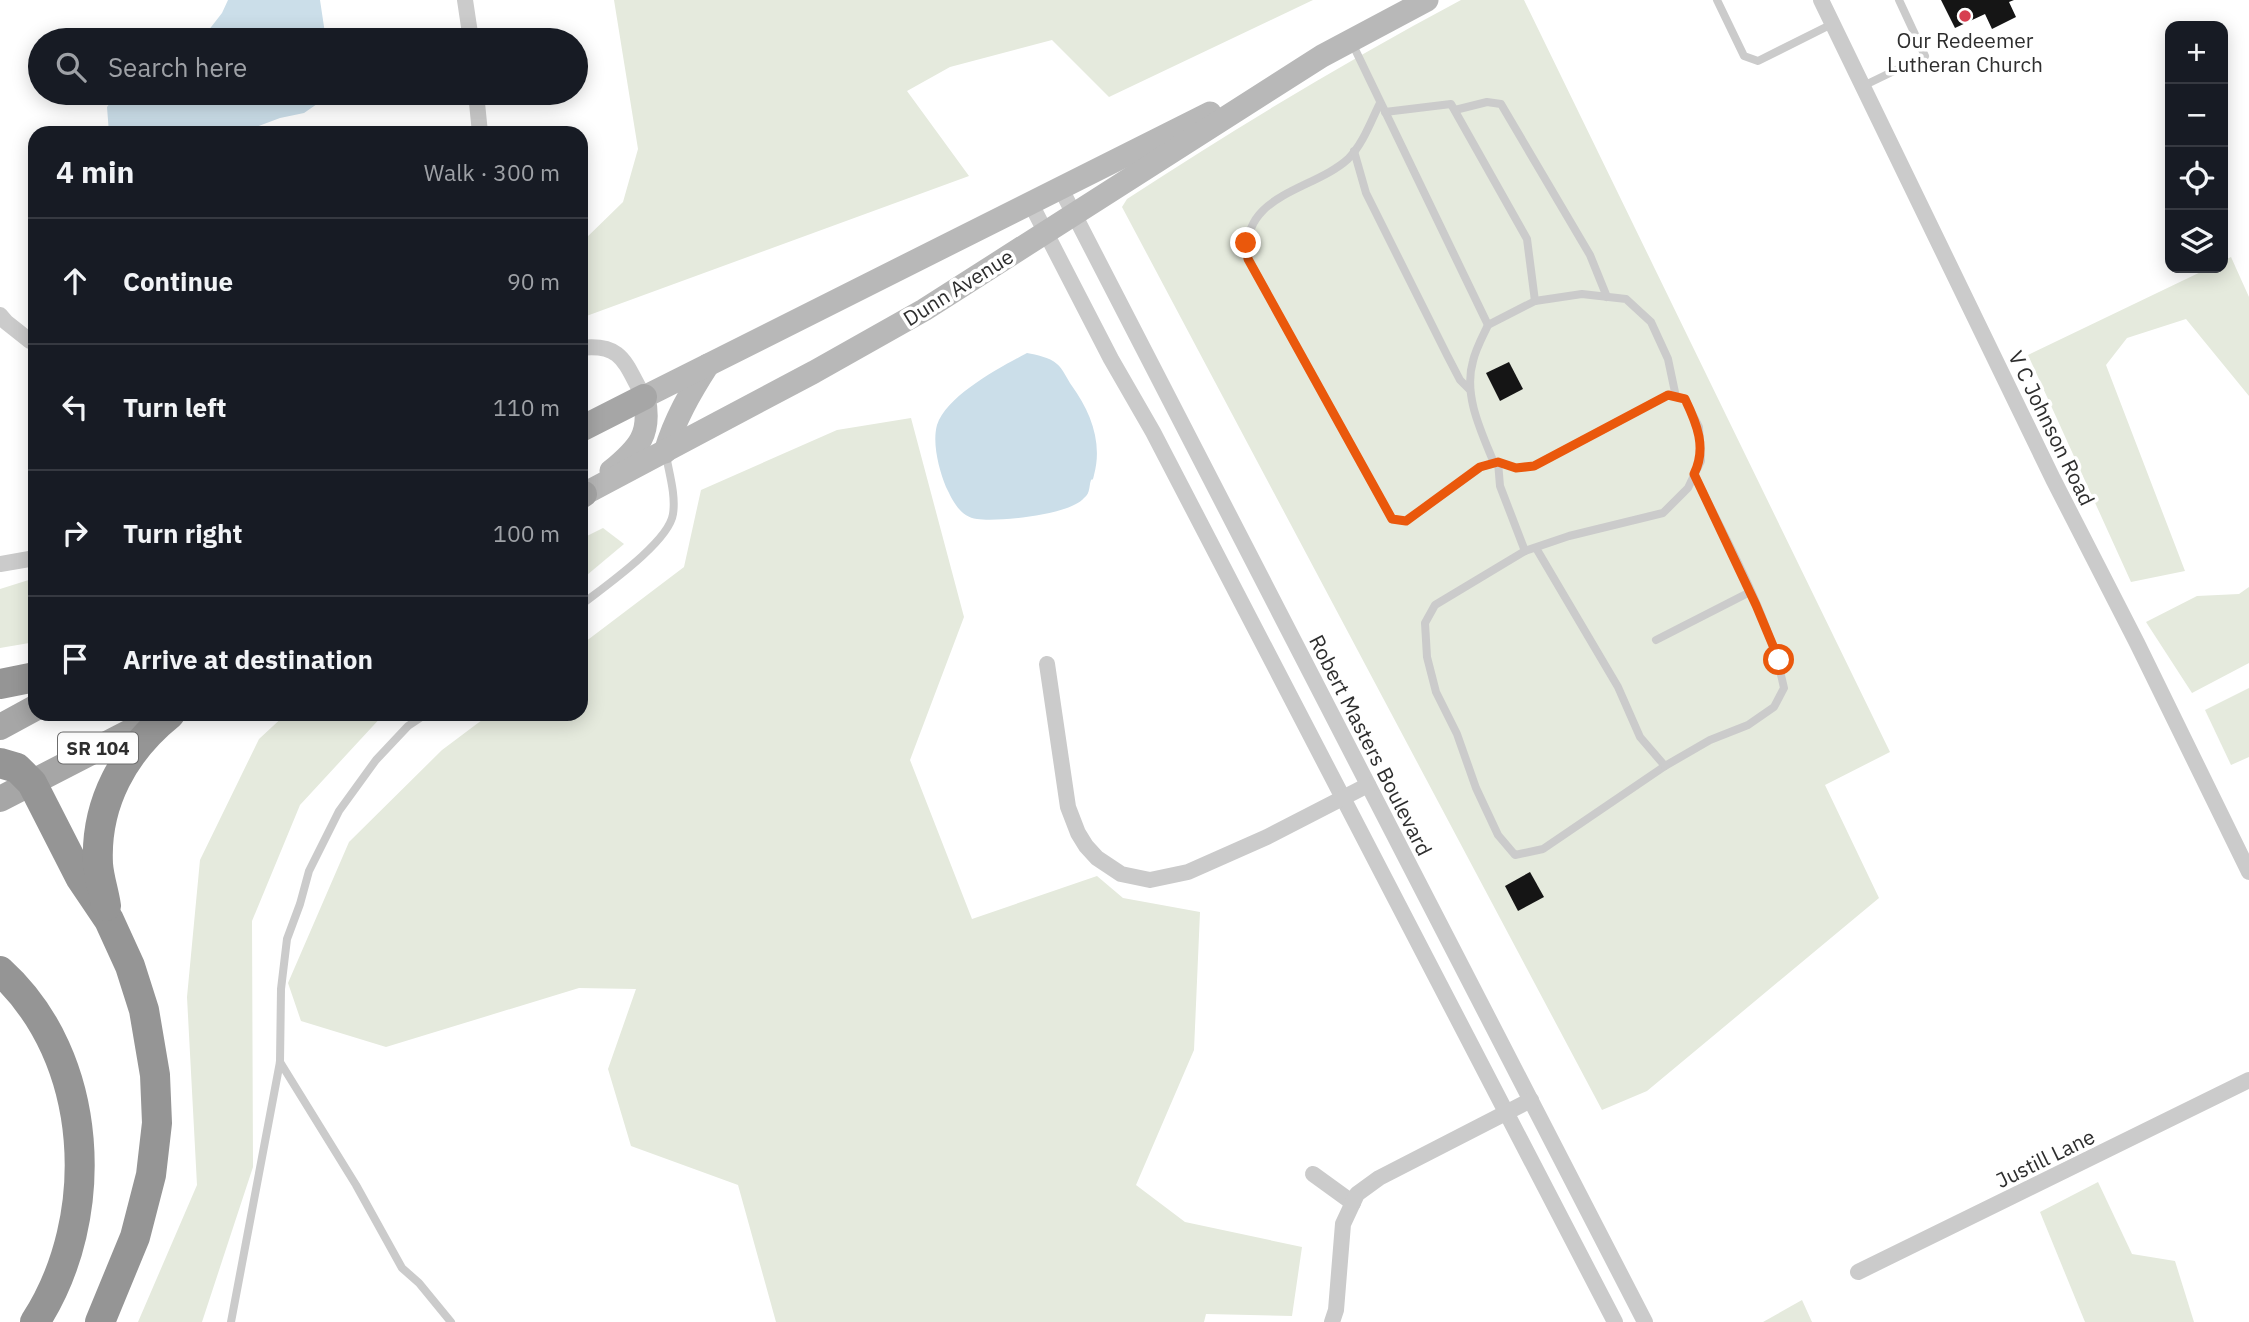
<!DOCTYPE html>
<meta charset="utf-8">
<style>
:root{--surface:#171b24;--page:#242831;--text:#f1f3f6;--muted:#9ea1a6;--line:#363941}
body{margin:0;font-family:"IBM Plex Sans",sans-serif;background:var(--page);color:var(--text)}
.controls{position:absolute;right:21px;top:21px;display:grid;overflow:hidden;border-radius:14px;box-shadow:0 4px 18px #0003}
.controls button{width:63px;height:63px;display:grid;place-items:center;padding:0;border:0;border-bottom:2px solid var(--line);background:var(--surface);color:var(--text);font:35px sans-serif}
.stop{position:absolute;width:21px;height:21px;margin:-16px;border:5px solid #ea580c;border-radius:50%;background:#fff}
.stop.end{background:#ea580c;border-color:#fff;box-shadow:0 2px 7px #0008}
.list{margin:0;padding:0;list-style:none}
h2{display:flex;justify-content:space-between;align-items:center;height:91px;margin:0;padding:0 28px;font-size:30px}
h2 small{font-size:23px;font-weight:400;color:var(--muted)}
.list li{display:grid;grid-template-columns:46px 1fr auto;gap:21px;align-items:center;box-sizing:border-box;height:126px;padding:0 28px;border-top:2px solid var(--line)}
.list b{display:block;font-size:26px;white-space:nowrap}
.list em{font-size:23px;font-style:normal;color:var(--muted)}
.icon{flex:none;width:38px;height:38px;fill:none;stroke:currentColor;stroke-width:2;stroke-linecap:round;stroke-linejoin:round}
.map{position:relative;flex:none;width:2249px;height:1322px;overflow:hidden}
.search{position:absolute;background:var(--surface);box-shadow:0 4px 18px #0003;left:28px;top:28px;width:560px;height:77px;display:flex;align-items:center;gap:18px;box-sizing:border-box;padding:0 24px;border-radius:38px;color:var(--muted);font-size:26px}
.panel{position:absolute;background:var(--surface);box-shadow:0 4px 18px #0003;left:28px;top:126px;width:560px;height:595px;border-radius:21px}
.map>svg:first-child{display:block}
</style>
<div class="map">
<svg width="2249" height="1322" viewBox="0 0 2249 1322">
<rect width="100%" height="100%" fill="#fff"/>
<!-- green -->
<g fill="#e5eadd">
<path d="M 614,0 L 1313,0 L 1109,97 L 1052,40 L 950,67 L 907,91 L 969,176 L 581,318 L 581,243 L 623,202 L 638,149 Z"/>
<path d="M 1461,0 L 1524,0 L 1890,752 L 1825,785 L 1879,898 L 1647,1091 L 1602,1110 L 1122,207 L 1127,199 C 1236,128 1346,61 1461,0 Z"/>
<path d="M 2231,257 L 2249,297 L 2249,396 L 2186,319 L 2127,338 L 2106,365 L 2185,571 L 2131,582 L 2028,355 L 2209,268 L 2223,268 L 2223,261 Z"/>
<path d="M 911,418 L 964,617 L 910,760 L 972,919 L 1097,876 L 1123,898 L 1200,912 L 1194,1050 L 1136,1185 L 1185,1222 L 1302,1247 L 1292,1316 L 1206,1314 L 1204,1322 L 776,1322 L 738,1185 L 631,1146 L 608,1069 L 636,989 L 579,988 L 386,1047 L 301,1021 L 288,983 L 349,842 L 442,750 L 490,714 L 581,714 L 581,645 L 684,567 L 701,490 L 837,430 Z"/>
<path d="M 603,528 L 624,544 L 581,580 L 581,539 Z"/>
<path d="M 35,578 L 35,642 L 0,648 L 0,589 Z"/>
<path d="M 2249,587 L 2249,663 L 2192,693 L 2146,622 L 2197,596 L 2239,594 Z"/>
<path d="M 2249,688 L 2249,757 L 2231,765 L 2205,710 Z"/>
<path d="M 286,714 L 384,714 L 300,805 L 252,921 L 253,1167 L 202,1322 L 138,1322 L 197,1185 L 187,997 L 200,860 L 259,739 Z"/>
<path d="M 2098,1182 L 2132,1254 L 2175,1261 L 2194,1322 L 2085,1322 L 2040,1212 Z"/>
<path d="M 1802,1300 L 1812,1322 L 1763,1322 Z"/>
</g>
<!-- water -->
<g fill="#cbdee9">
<path d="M 228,0 L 320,0 L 326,40 L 201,40 L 222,13 Z"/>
<path d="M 118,93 L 326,93 L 317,104 L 304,113 L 280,118 L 240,133 L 109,133 L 107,107 Z"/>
<path d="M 1027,353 C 1037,355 1049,357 1057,364 C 1063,369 1067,379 1072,386 C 1090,411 1103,442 1094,475 C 1092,485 1092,474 1090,484 C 1089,490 1089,494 1084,498 C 1070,515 999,522 977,519 C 960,517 953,501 946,487 C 939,470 932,443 937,425 C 947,395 1001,367 1027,353 Z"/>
</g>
<!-- building -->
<g fill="#151515">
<path d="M 1941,0 L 2014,0 L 2009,2 L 2016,17 L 1992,29 L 1985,14 L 1955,28 Z"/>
<path d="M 1509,362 L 1523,389 L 1500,401 L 1486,373 Z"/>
<path d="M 1530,872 L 1544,897 L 1518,911 L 1505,886 Z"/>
</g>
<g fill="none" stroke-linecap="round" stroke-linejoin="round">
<!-- lane -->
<g stroke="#cbcbcb" stroke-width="8">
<path d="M 1717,0 L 1744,56 L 1758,61 L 1832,24"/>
<path d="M 1352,43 L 1488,325"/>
<path d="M 1863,86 L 1925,56 L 1899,0"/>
<path d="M 1380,103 C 1371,121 1363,144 1348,159 C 1313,191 1239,194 1248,259 L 1392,519 L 1406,521 L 1481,467 L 1498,462 L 1516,468 L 1534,466 L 1668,395 L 1685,399 L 1699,427 L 1701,461 L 1688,488 L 1663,513 L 1569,536 L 1525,551 L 1435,605 L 1425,623 L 1427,657 L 1436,692 L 1457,734 L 1476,788 L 1498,835 L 1515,855 L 1543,849 L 1665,766 L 1710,740 L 1748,725 L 1774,707 L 1784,688 C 1769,615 1727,542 1694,474"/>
<path d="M 1455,110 L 1487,102 L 1501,104 L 1590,255 L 1607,297"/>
<path d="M 1385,112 L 1451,104 L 1527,239 L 1535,301"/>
<path d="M 1354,151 L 1366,193 L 1447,355 L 1460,380 L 1469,389"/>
<path d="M 1498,462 L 1500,486 L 1525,551"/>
<path d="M 1494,463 C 1481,431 1463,395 1473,361 C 1476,348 1483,336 1488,325 L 1535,301 L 1582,294 L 1626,299 L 1651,322 L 1668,359 L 1676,397"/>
<path d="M 1536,548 L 1618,687 L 1640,737 L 1665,766"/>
<path d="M 581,605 C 604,587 669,542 673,514 C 676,495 669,473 666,455"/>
<path d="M 1656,640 L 1750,592"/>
<path d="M 280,1062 L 356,1185 L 402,1268 L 419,1283 L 451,1322"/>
<path d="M 231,1322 L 280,1062 L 281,989 L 287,939 L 300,904 L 309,871 L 339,811 L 376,760 L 408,726 L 426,714"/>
</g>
<!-- street -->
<g stroke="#cbcbcb" stroke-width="16">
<path d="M 465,0 L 471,40"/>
<path d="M 1821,0 L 2053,479 L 2137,643 L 2249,872"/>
<path d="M 476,93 L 480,133"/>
<path d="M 1060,187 L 1645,1322"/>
<path d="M 1030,202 L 1111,359 L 1153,432 L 1615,1322"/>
<path d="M 0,315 L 6,322 L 30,341 L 35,342"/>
<path d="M 581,348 C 624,343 625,365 644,397"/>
<path d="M 0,564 L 35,558"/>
<path d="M 1047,664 L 1068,807 L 1078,833 L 1086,846 L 1097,858 L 1121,874 L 1150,880 L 1188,872 L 1267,837 L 1368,785"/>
<path d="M 1313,1174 L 1353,1203"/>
<path d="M 1858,1272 L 2249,1080"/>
<path d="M 1332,1322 L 1336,1310 L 1343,1224 L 1357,1194 L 1379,1178 L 1531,1100"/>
</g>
<!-- secondary -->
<g stroke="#b8b8b8" stroke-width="23">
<path d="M 665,452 C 675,419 690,393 708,365"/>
<path d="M 611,471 C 639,448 652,434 644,397 L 1210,113"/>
<path d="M 584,494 L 814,372 L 924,310 L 1322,56 L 1427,0"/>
</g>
<!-- primary -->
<g stroke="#a6a6a6" stroke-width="26">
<path d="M 581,429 L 644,397"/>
<path d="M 581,496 L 584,494"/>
<path d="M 0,727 L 35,708"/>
<path d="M 0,799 L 163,715"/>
</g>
<!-- highway -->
<g stroke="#959595" stroke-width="30">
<path d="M 0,684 L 35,677"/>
<path d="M 0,763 L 17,768 L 32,783 L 80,877 L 109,920 L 130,966 L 144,1010 L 155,1075 L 157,1123 L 151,1175 L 135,1237 L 100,1322"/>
<path d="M 106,906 C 104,892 99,878 98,864 C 95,803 124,751 170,714"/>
<path d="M 0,971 C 95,1057 103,1217 35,1322"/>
</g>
</g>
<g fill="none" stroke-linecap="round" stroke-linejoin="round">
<!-- route -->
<path stroke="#ea580c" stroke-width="9" d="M 1246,243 L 1248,259 L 1392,519 L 1406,521 L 1480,467 L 1498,462 L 1516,468 L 1534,466 L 1668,395 L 1685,399 C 1697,424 1707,448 1694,474 L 1756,605 L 1779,660"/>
</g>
<!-- markers -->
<circle fill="#d73e50" stroke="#fff" stroke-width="2.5" cx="1965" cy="16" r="7"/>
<g text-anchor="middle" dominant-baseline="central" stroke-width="7" stroke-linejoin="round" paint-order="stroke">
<!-- shield labels -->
<rect fill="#fff" stroke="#6d6d6d" stroke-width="2" x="58" y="732.5" width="80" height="31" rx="5"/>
<g font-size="19" font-weight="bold" fill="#2e2e2e">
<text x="98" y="748">SR 104</text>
</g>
<!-- poi labels -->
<g font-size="21" fill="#2e2e2e" stroke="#fff">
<text x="1965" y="40">Our Redeemer<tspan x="1965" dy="24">Lutheran Church</tspan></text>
</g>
<!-- street labels -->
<g font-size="21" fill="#2e2e2e" stroke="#fff">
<text transform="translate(958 287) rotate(-32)">Dunn Avenue</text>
<text transform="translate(2052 428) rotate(64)">V C Johnson Road</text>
<text transform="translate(1371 745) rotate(63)">Robert Masters Boulevard</text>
<text transform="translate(2045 1158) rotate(-26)">Justill Lane</text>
</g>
</g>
</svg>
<div class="controls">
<button>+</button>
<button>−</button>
<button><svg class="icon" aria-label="locate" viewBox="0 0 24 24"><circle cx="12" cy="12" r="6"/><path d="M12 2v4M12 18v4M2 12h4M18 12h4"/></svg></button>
<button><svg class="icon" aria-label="layers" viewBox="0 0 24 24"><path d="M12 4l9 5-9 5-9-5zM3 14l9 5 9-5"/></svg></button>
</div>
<div class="stop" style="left:1779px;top:660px"></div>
<div class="stop end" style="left:1246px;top:243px"></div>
<div class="search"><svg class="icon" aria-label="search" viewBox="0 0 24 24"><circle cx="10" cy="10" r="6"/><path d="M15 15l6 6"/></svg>Search here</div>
<section class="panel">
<h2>4 min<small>Walk · 300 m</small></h2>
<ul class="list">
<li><svg class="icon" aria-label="ahead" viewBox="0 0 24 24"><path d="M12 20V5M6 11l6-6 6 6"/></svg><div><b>Continue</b></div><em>90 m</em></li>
<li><svg class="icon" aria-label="left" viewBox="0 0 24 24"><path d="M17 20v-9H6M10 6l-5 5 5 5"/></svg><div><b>Turn left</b></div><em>110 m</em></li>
<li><svg class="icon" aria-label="right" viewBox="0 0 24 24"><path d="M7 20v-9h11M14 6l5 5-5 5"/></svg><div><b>Turn right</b></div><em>100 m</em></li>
<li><svg class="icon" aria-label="arrive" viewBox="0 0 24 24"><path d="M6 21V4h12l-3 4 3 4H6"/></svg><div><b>Arrive at destination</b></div></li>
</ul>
</section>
</div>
